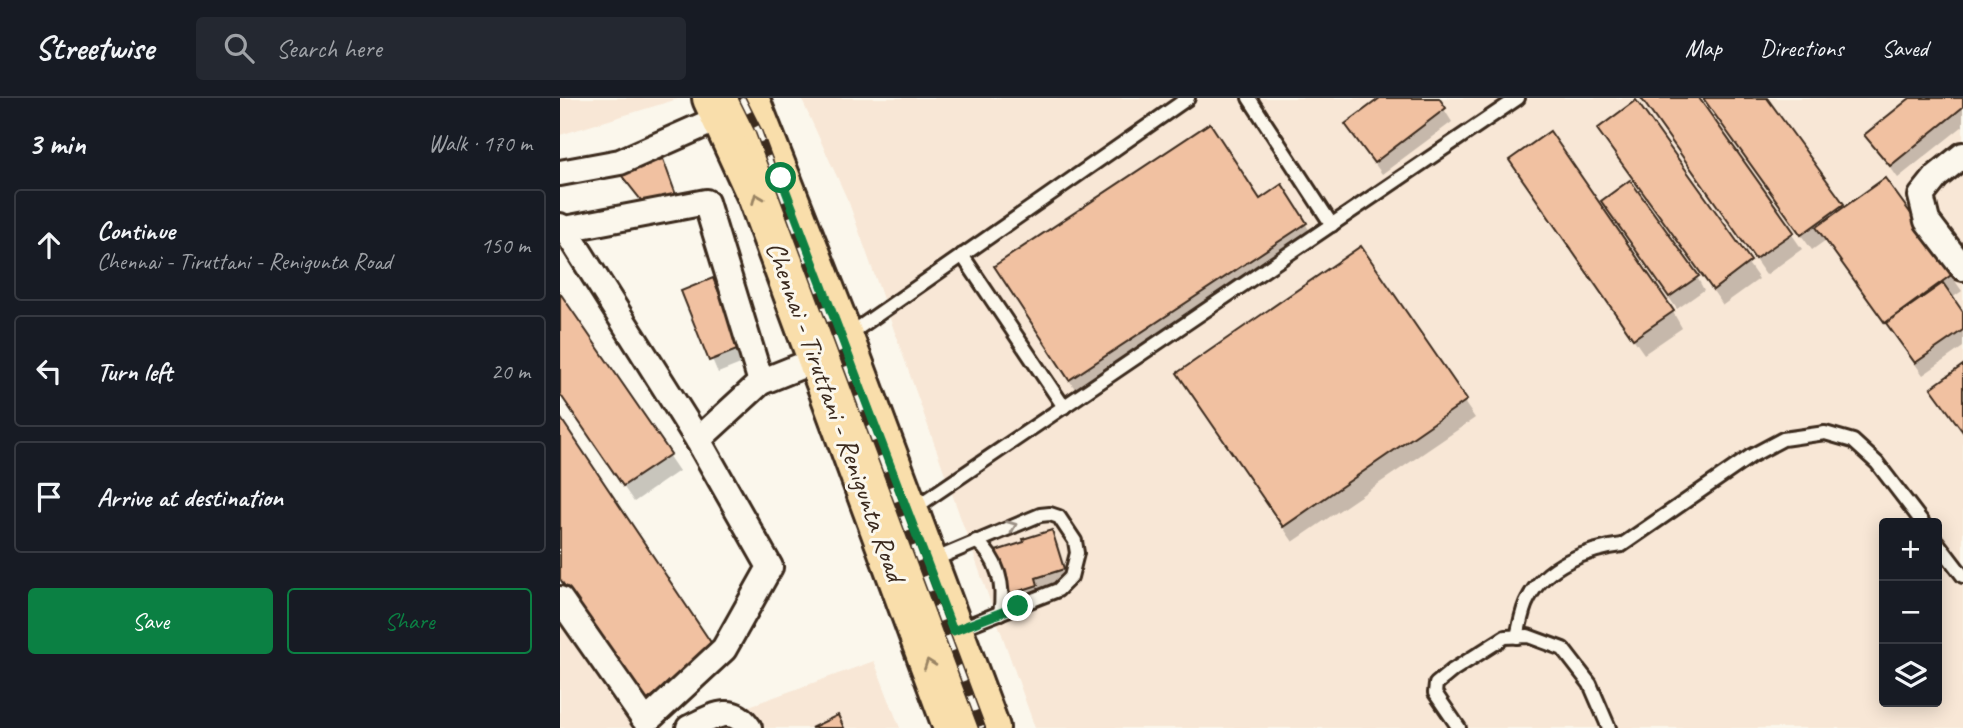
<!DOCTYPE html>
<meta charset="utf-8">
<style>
:root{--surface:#171b24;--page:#242831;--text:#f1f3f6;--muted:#9ea1a6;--line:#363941;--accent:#0b8043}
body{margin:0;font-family:Caveat,sans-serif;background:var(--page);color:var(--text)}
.controls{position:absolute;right:21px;bottom:21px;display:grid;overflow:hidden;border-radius:7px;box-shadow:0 4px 18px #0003}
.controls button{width:63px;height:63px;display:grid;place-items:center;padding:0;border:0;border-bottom:2px solid var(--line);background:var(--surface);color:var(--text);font:35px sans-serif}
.stop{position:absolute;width:21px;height:21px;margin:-16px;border:5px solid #0b8043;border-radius:50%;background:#fff}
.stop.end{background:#0b8043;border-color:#fff;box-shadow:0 2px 7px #0008}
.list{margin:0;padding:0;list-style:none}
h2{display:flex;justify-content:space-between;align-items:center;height:91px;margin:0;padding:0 28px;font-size:30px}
h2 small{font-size:23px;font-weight:400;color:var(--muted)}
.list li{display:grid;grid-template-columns:46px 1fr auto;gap:21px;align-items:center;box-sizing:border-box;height:112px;margin:0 14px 14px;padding:0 14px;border:2px solid var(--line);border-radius:7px}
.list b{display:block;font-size:26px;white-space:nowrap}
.list p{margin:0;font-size:23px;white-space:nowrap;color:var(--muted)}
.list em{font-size:23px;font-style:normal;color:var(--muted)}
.actions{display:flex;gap:14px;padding:21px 28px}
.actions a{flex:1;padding:16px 0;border:2px solid var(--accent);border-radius:7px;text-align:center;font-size:24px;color:var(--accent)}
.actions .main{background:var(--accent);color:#fff}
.icon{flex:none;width:38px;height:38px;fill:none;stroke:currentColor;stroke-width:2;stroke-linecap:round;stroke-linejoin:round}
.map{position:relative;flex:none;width:1403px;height:630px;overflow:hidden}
header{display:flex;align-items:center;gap:42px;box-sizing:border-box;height:98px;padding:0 35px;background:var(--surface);border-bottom:2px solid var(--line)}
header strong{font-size:33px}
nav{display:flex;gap:38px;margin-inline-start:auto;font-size:24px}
.search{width:490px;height:63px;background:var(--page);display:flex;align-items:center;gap:18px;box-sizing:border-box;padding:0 24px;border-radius:7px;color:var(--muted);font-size:26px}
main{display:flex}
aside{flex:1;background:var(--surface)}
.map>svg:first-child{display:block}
</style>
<header>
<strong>Streetwise</strong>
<div class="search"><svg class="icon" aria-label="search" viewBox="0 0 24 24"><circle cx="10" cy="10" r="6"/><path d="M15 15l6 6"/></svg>Search here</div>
<nav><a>Map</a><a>Directions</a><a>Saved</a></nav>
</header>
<main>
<aside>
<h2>3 min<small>Walk · 170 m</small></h2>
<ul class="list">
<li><svg class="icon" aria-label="ahead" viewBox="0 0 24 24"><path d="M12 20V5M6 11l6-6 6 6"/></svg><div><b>Continue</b><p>Chennai - Tiruttani - Renigunta Road</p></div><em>150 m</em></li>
<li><svg class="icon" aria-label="left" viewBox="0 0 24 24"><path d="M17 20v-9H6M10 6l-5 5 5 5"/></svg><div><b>Turn left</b></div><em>20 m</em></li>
<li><svg class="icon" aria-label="arrive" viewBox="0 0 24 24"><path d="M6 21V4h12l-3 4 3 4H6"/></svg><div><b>Arrive at destination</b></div></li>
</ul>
<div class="actions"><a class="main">Save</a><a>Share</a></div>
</aside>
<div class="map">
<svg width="1403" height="630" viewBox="0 0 1403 630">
<rect width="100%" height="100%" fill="#fbf7ec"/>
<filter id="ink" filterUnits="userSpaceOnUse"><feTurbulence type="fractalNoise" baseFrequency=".0143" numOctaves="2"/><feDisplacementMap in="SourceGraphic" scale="14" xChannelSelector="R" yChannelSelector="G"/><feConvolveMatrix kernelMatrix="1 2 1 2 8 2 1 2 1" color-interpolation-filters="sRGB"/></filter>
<g filter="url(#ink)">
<!-- built -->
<g fill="#f8e7d6" fill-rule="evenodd">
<path d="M 0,0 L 121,0 L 0,37 Z"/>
<path d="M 241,0 L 1403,0 L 1403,630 L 475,630 L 289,105 ZM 1324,425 L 1377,425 L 1377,604 L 1324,604 Z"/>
<path d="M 0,512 L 82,630 L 0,630 Z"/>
<path d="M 314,563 L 340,630 L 128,630 Z"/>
</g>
<!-- shadow -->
<g fill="#0003">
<path d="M 823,0 L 877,0 L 892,24 L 822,76 L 787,27 Z"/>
<path d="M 1081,0 L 1137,0 L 1242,151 L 1206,177 Z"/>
<path d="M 1142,0 L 1205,0 L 1285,111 L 1325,82 L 1402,193 L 1392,200 L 1403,217 L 1403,249 L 1363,277 L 1266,142 L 1252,152 Z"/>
<path d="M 1353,0 L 1403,0 L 1403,28 L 1338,80 L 1307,37 Z"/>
<path d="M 1075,5 L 1199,181 L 1163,207 L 1039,31 Z"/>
<path d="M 961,79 L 1113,214 L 1122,230 L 1084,256 Z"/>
<path d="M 700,103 L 745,125 L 755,142 L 519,297 L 445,185 Z"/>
<path d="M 1050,116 L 1137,179 L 1144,192 L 1117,211 Z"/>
<path d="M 800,151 L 915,320 L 733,444 L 629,292 Z"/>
<path d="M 153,182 L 188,263 L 158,275 L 123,194 Z"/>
<path d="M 0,198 L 119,373 L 74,404 L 0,296 Z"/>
<path d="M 0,322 L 164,570 L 94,621 L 0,480 Z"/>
<path d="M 491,434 L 498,447 L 510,484 L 459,508 L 452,496 L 438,454 Z"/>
</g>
<!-- building -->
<g fill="#f1c1a1" stroke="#3b2a1e" stroke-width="2">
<path d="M 820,0 L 879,0 L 886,10 L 814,65 L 785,26 Z"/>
<path d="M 1081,0 L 1139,0 L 1234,134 L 1195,161 Z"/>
<path d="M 1143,0 L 1207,0 L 1284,106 L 1241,137 Z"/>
<path d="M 1350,0 L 1403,0 L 1403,9 L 1330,68 L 1304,37 Z"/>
<path d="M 1076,2 L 1191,163 L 1153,192 L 1037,31 Z"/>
<path d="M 650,25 L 700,101 L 722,86 L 747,125 L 509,282 L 434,168 Z"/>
<path d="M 990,33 L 1114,213 L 1073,241 L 949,62 Z"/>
<path d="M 103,61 L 116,97 L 85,107 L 58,73 Z"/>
<path d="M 1325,80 L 1394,175 L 1325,225 L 1256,129 Z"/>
<path d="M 1070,82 L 1139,178 L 1109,199 L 1041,103 Z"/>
<path d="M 801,148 L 907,302 L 723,429 L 617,275 Z"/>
<path d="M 153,180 L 182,250 L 149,263 L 121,193 Z"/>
<path d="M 1383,185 L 1403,214 L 1403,232 L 1355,265 L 1326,225 Z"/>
<path d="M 0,195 L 111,356 L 63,388 L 0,296 Z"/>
<path d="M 1403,267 L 1403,334 L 1371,290 Z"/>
<path d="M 0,319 L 156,552 L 83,605 L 0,481 Z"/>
<path d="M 492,432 L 504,471 L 476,480 L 478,487 L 450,496 L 436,453 L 464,444 L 463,441 Z"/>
<path d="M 278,617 L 284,630 L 251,630 Z"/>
</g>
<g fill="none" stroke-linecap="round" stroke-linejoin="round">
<!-- lane casing -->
<g stroke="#3b2a1e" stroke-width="18">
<g id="lane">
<path d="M 689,0 L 772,127"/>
<path d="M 402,157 L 504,309"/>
<path d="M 287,238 L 628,0"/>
<path d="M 353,411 L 958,0"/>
<path d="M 416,443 C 438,460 445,488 440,515"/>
<path d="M 1377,444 L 1403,478"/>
<path d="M 371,463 L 480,417 L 490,416 L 499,419 L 515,443 L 517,455 L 511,479 L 498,492 L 396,532"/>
<path d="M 957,539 C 960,527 962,511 968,501 C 985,468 1027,451 1062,447 L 1191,358 L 1223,341 L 1265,335 L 1293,343 L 1317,365 L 1363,425"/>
<path d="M 899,630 L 875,595 L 876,586 L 893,572 L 945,539 L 968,538 L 1003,551 L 1030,586 L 1049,630"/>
</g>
</g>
<!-- street casing -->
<g stroke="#3b2a1e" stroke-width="30">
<g id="street">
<path d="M 1403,57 L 1377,78 L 1361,98 L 1367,123 L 1403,170"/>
<path d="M 0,75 L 60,64 L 173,14"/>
<path d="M 0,128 L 5,131 L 138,342 L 210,469 L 164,551 L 91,619 L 84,621 L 0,501"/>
<path d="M 5,131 L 146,104 L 201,284"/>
<path d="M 138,342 L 201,284 L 258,261"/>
<path d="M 129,630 C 151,620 172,604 189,630"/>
</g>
</g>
<!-- primary casing -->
<g stroke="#3b2a1e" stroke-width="44">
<g id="primary">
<path d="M 152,0 L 197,98 L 393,630"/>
<path d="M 189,0 L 284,240 L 430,630"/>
</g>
</g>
<!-- lane -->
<use href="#lane" stroke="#fbf7ec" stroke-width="12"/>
<!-- street -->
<use href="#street" stroke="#fbf7ec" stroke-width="24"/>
<!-- primary -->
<use href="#primary" stroke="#f9deab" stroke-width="38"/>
<!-- rail casing -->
<g stroke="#3b2a1e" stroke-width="8">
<path id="rail" d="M 182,0 L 198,32 L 422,630"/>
</g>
<!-- rail -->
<use href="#rail" stroke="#fbf7ec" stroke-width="5" stroke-dasharray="16" stroke-linecap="butt"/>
</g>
<!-- one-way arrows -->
<defs><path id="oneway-chevron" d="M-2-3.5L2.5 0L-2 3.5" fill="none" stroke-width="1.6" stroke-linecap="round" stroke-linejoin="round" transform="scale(1.75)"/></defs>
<g stroke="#9a8464">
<use href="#oneway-chevron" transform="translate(197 100) rotate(-112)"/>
<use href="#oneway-chevron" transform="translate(369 566) rotate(-110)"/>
</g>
<use stroke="#9b9085" href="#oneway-chevron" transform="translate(452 428) rotate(-22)"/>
</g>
<g fill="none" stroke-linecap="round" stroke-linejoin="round" filter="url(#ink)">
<!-- route -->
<path stroke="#0b8043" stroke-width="9" d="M 221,80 L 393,533 L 458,508"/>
</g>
<g text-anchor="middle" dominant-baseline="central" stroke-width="6" stroke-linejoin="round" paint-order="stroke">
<!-- street labels -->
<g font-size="28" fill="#3b2a1e" stroke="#fbf7ec">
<text transform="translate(276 313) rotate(70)">Chennai - Tiruttani - Renigunta Road</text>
</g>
</g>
</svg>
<div class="controls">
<button>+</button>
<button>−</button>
<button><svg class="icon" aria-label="layers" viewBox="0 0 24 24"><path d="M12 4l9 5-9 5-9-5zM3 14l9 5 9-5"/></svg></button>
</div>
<div class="stop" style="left:221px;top:80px"></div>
<div class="stop end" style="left:458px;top:508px"></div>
</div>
</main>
